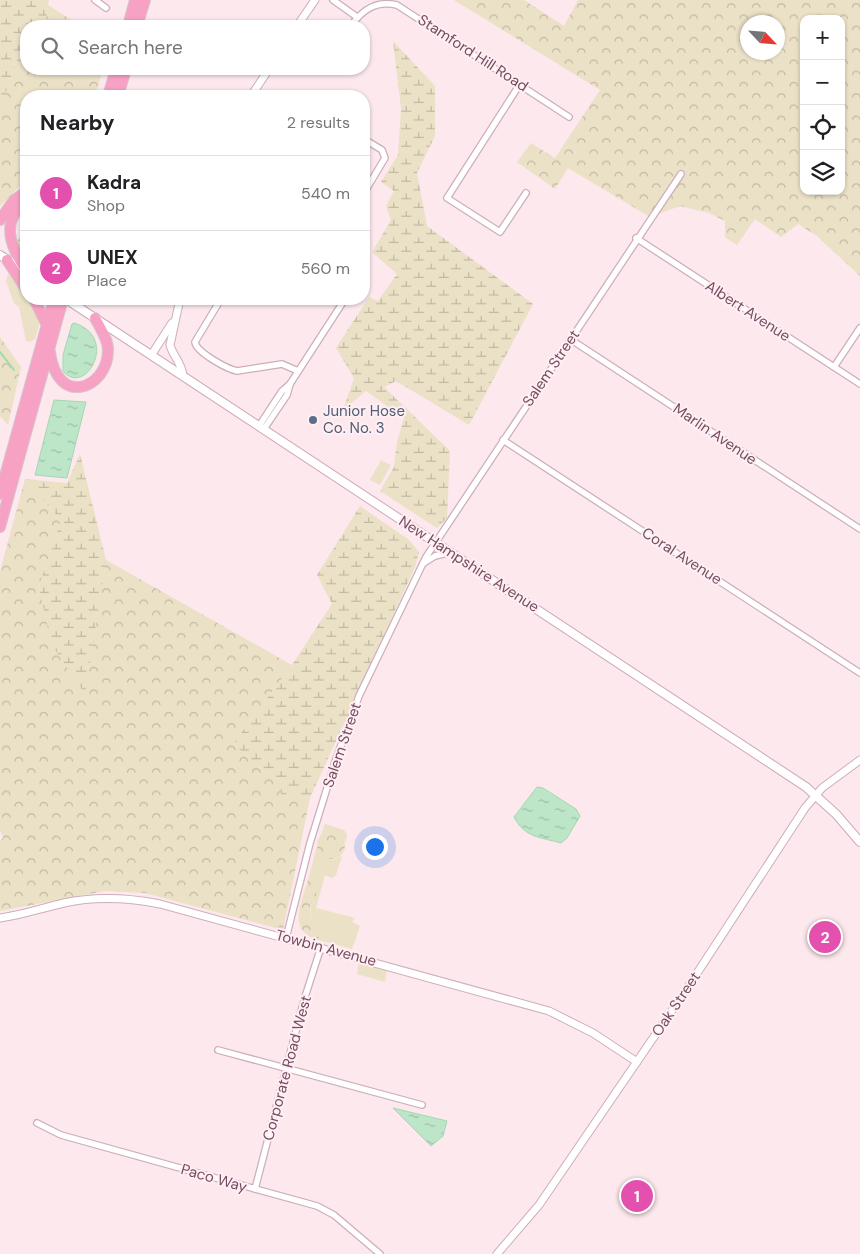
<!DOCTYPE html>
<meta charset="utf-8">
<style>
:root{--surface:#fff;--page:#f6f6f6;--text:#202124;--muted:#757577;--line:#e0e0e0;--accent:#e350ae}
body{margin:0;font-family:"DM Sans",sans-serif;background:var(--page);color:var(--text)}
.controls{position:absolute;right:15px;top:15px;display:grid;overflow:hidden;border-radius:10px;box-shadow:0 1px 4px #0004}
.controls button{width:45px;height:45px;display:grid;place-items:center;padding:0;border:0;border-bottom:1px solid var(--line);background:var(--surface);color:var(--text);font:25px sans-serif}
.compass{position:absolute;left:740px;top:15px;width:45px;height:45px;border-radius:50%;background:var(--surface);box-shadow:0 1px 4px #0004;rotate:116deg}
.you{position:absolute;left:374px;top:846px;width:18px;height:18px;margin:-12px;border:4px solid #fff;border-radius:50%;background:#1a73e8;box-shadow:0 0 0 8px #1a73e833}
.badge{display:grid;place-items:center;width:32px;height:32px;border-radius:50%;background:var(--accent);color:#fff;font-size:16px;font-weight:700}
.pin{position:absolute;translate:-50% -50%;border:2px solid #fff;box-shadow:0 1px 5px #0006}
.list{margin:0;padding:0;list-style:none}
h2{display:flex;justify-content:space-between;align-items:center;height:65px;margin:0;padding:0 20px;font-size:21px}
h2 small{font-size:16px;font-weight:400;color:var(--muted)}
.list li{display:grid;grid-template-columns:32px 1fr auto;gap:15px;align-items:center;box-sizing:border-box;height:75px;padding:0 20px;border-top:1px solid var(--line)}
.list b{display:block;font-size:19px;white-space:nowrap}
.list p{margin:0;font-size:16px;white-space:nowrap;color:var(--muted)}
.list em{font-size:16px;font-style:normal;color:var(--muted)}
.icon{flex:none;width:28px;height:28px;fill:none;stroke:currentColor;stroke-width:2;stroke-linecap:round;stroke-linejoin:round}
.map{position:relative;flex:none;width:860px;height:1254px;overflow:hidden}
.search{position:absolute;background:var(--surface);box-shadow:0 1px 4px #0004;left:20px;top:20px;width:350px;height:55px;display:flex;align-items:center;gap:12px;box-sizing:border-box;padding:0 18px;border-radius:20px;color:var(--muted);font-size:19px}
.panel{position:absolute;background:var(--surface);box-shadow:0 1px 4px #0004;left:20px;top:90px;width:350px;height:215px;border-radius:20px}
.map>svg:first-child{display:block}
</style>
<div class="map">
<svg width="860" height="1254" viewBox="0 0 860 1254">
<defs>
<pattern id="forest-crowns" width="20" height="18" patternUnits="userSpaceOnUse" patternTransform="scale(1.25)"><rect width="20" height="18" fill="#eae1c6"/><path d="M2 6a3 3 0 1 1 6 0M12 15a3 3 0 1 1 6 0" fill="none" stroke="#c2b9a4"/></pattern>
<pattern id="wetland-marsh" width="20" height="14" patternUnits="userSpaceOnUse" patternTransform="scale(1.25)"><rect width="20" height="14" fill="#eae1c6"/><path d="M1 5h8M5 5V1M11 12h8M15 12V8" fill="none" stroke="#c2b9a4"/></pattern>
<pattern id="water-ripples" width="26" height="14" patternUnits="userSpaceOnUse" patternTransform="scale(1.25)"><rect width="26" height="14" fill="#bde6c8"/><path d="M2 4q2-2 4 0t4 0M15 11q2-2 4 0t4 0" fill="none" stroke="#9ebda6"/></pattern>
</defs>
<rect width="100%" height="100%" fill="#fce8ed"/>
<!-- green -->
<g fill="#eae1c6">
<path d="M 8,274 L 26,293 L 26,299 L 31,299 L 41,319 L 35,339 L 30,342 L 26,341 L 19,307 L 14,303 L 6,281 Z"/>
<path d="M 381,460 L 391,465 L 380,485 L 370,480 Z"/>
<path d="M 325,824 L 344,830 L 347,835 L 346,842 L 342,837 L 322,835 L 320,838 Z"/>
<path d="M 317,846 L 321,855 L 332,860 L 342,856 L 336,875 L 332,878 L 325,875 L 316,908 L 355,918 L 352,922 L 360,926 L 352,949 L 318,940 L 321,928 C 303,916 312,900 318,883 L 308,880 Z"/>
<path d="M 359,962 L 387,969 L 385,982 L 357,974 Z"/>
</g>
<!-- forest -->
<g fill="url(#forest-crowns)" fill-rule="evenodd">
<path d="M 454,0 L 524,0 L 564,26 L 578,0 L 860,0 L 860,276 L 817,236 L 798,224 L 781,237 L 755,219 L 737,245 L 725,237 L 725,221 L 709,213 L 680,206 L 650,217 L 568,168 L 555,189 L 517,162 L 531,143 L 555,158 L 600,90 ZM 804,19 L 841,19 L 841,191 L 804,191 ZM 748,22 L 778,22 L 778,52 L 748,52 Z"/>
<path d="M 48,5 L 81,26 L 35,26 L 46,18 Z"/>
<path d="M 26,34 L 26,69 L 103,69 L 95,96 L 26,96 L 26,180 L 0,206 L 0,109 Z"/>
<path d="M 24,228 L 26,228 L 26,257 L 23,256 L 25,252 L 16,244 Z"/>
<path d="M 0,337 L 21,367 L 8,425 L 0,416 Z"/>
<path d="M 25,479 L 61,520 L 39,586 L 84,693 L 106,560 L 292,665 L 233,744 L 263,770 L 282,780 L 282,796 L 310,798 L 283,930 L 145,893 L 105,891 L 0,911 L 0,840 L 3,838 L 0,830 L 0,571 Z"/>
<circle cx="331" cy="845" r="14"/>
<path d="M 308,880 L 318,883 L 315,901 L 310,905 C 309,917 312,922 322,927 L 318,940 C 287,931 301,903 308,880 Z"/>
</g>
<!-- wetland -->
<g fill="url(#wetland-marsh)">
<path d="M 0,0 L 49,0 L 46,18 L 35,26 L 26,26 L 26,34 L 0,109 Z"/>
<path d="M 393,41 L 435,86 L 435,136 L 417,173 L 427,226 L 533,304 L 469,425 L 396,381 L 384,387 L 450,451 L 447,518 L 437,528 L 380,491 L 394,467 L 397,442 L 404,418 L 366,391 L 343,410 L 354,378 L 336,348 L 369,297 L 378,301 L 397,274 L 372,252 L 391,220 L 386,206 L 394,191 L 381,182 L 398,155 L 401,108 Z"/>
<path d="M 80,454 L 106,560 L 85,694 L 51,644 L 39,586 L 61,520 L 25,479 L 67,483 Z"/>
<path d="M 360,506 L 409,540 L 419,552 L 415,567 L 310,798 L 281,796 L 282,780 L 263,770 L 233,744 L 292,665 L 332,604 L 317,575 Z"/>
</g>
<!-- water -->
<g fill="url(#water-ripples)" stroke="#a3d8b3">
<path d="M 74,323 C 120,337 85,398 63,371 L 63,355 L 72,324 Z"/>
<path d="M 54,400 L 86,402 L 67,478 L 35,475 Z"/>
<path d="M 537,787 L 543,788 L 576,809 L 580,816 L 567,838 L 561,843 C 540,837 525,838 514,817 Z"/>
<path d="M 393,1108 L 447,1121 L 443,1136 L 431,1146 Z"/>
</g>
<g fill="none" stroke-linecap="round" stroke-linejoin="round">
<!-- stream -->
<path stroke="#a3d8b3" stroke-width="2" d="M 0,352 L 14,370"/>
<!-- minor casing -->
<g stroke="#ceaebb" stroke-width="8">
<g id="minor">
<path d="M 95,0 L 106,8"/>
<path d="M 333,0 L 357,17"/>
<path d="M 351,26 C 362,10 376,0 397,5 L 569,117"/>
<path d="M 520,84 L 447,198 L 500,232 L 526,193"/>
<path d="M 364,139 L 382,150 L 385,158 L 364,193"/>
<path d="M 636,238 L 860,384"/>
<path d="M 221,299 L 195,342 C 196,352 227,369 237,371 L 282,364 L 298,371"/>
<path d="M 570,339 L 860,529"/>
<path d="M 834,367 L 860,328"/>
<path d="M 259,426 L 282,391 L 290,384 L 345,299"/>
<path d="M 264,429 L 287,395 L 290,384"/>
<path d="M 503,440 L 860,673"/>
<path d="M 424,563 L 435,556 L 451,552"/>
<path d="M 286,938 L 310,843 L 336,759 L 359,696 L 426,557 L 681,174"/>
<path d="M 218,1050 L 422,1105"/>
<path d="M 37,1123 L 61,1135 L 317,1206 L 334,1215 L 380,1254"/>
<path d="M 255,1189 L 304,1000 L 321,947"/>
</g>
</g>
<!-- tertiary casing -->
<g stroke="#ceaebb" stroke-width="9">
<g id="tertiary">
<path d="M 297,26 L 315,0"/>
<path d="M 251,96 L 269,69"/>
<path d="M 180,299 L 170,345 C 173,356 181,362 183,375"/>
<path d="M 152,354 L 172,323"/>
<path d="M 0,918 C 22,915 43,908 64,903 C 96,896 129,898 160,904 L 549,1011 L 593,1033 L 637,1062"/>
<path d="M 497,1254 L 539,1205 L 688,987 L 805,808 L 822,788 L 860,760"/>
</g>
</g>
<!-- secondary casing -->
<g stroke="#cfaab9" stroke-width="10">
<g id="secondary">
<path d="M 0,255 L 26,272"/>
<path d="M 66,299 L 806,787 L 836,814 L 860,842"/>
</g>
</g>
<!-- trunk casing -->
<g stroke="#d3c6cc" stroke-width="12">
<g id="trunk">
<path d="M 128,26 L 135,0"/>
<path d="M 137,26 L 145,0"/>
<path d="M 108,96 L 116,69"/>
<path d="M 118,96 L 126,69"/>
<path d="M 26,201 C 0,221 10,247 26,270"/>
<path d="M 0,220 L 14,200 L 26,192"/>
<path d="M 7,260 L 26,289"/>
<path d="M 34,299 L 47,325"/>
<path d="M 50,352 C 57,408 108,389 108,350 C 108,339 100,328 95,318"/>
<path d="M 0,494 L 54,299"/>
<path d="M 0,527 L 63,299"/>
</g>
</g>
<!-- minor -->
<use href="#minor" stroke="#fff" stroke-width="5.5"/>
<!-- tertiary -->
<use href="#tertiary" stroke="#fff" stroke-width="7"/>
<!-- secondary -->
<use href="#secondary" stroke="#fff" stroke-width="8"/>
<!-- trunk -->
<use href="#trunk" stroke="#f7a2c5" stroke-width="10"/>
</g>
<!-- markers -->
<circle fill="#5c6f8a" stroke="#ffeff3" stroke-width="2" cx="313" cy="420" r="5"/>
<g text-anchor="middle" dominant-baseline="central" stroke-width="4" stroke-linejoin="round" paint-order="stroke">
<!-- street labels -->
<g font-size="15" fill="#764c61" stroke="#ffeff3">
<text transform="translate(473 53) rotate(33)">Stamford Hill Road</text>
<text transform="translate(748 311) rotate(33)">Albert Avenue</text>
<text transform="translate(551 368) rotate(-56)">Salem Street</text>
<text transform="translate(715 434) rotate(34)">Marlin Avenue</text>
<text transform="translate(682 556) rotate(33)">Coral Avenue</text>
<text transform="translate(469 564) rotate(33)">New Hampshire Avenue</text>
<text transform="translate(342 745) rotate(-71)">Salem Street</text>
<text transform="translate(326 948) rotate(15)">Towbin Avenue</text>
<text transform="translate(676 1004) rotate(-56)">Oak Street</text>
<text transform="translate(287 1068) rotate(-75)">Corporate Road West</text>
<text transform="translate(214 1178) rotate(16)">Paco Way</text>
</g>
<!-- service labels -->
<g font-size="15" fill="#4e5e75" stroke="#ffeff3" text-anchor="start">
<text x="323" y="411">Junior Hose<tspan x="323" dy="17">Co. No. 3</tspan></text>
</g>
</g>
</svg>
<div class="controls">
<button>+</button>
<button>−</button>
<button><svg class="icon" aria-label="locate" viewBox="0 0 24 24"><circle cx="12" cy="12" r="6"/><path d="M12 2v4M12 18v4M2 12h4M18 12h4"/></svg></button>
<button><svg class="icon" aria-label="layers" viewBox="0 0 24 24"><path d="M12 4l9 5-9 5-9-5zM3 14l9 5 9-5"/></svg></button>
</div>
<svg class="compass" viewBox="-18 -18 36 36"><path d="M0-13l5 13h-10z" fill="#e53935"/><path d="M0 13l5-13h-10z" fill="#757577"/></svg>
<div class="you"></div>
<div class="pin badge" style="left:637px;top:1196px">1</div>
<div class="pin badge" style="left:825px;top:937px">2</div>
<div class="search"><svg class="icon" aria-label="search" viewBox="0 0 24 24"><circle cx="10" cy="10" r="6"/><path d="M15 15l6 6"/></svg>Search here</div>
<section class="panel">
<h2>Nearby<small>2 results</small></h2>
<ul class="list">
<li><span class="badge">1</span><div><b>Kadra</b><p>Shop</p></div><em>540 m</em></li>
<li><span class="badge">2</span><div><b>UNEX</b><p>Place</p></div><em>560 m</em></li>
</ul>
</section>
</div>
